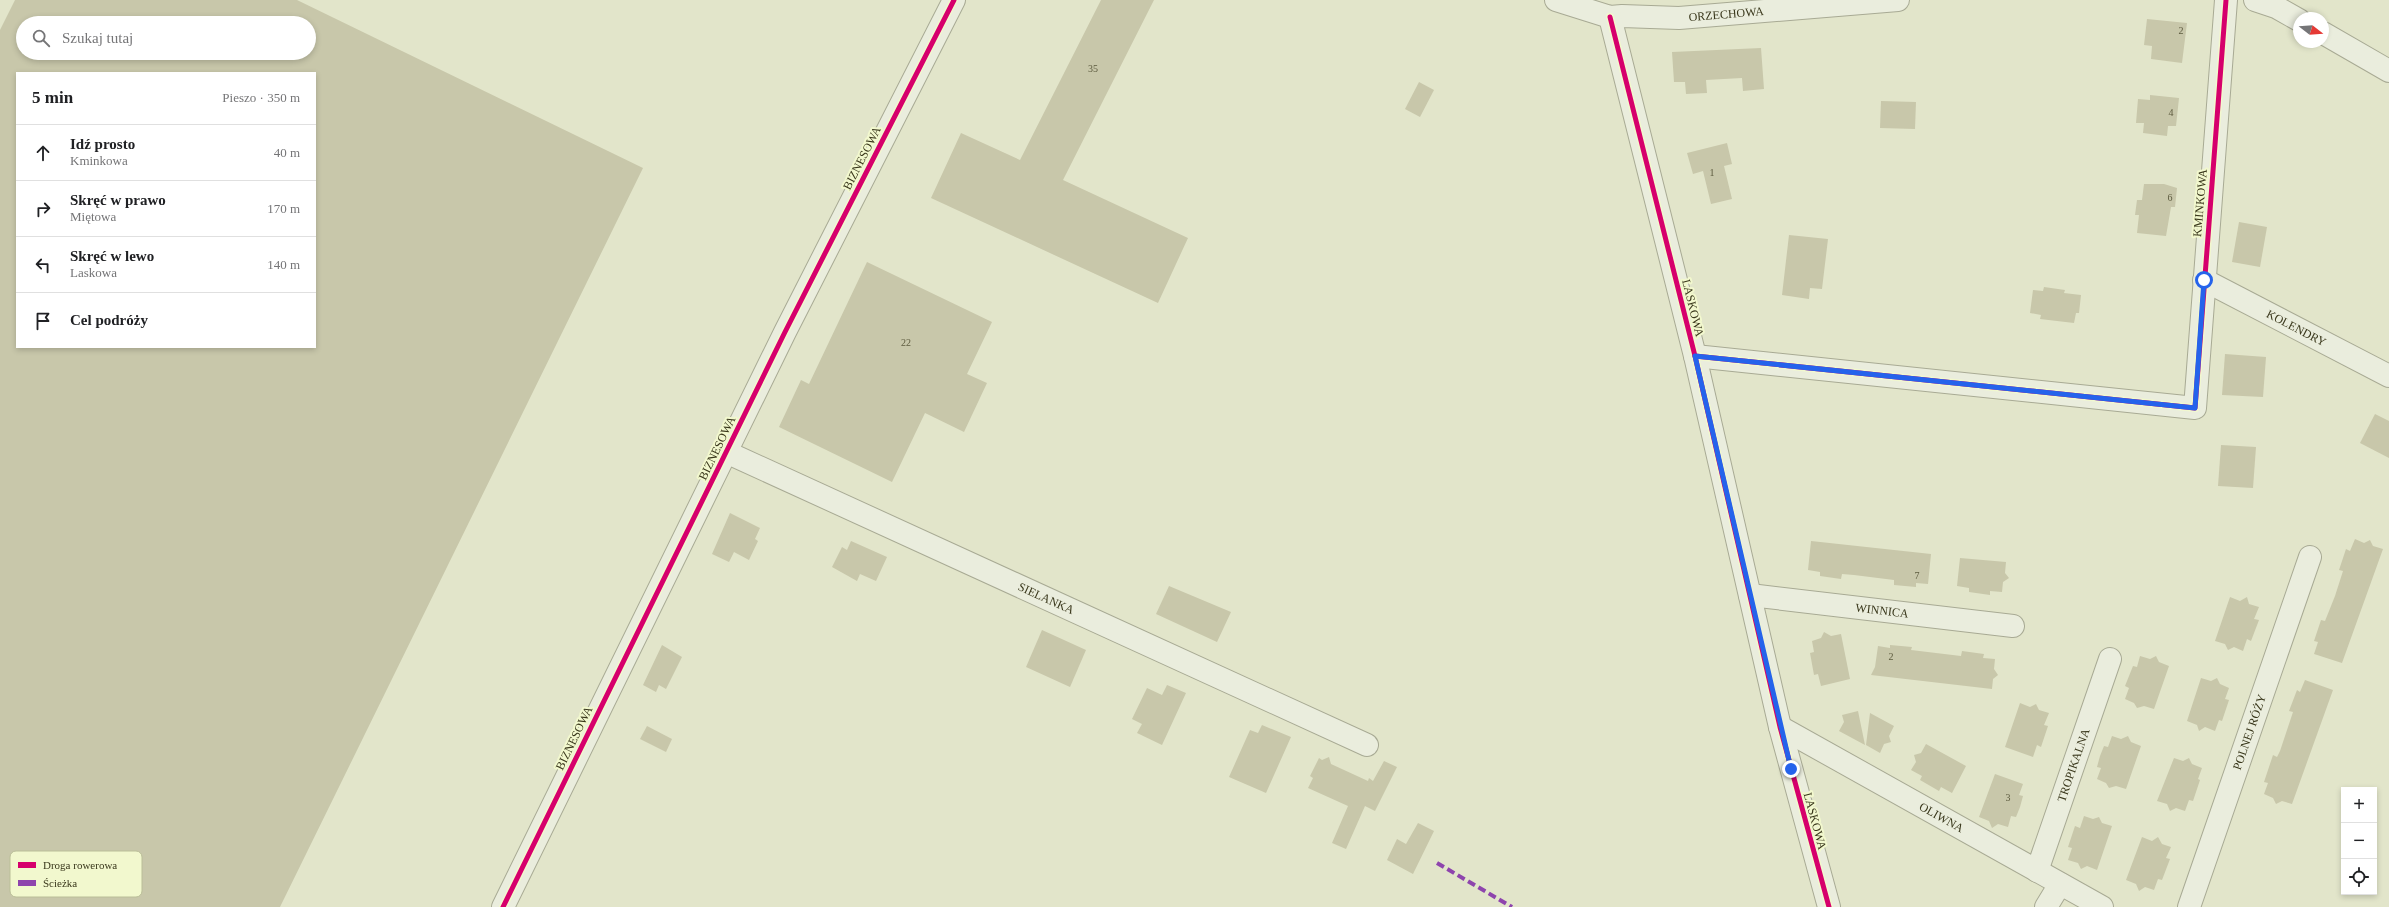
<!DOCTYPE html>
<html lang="pl">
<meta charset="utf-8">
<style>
:root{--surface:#fff;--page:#f2f2f2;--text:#202124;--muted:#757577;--line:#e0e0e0}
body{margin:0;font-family:Georgia,serif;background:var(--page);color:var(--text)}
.controls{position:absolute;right:12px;bottom:12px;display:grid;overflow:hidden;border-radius:0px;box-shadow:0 2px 6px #0003}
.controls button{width:36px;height:36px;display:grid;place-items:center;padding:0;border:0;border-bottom:1px solid var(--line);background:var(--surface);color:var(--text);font:20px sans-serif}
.compass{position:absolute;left:2293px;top:12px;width:36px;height:36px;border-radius:50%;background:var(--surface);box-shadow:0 2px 6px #0003;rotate:107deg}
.stop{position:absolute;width:12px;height:12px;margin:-9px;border:3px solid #2563eb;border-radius:50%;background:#fff}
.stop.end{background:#2563eb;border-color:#fff;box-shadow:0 1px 4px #0008}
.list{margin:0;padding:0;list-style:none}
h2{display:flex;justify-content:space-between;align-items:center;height:52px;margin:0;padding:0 16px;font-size:17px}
h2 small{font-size:13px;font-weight:400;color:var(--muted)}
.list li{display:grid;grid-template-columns:26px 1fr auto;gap:12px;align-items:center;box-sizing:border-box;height:56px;padding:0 16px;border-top:1px solid var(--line)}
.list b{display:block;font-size:15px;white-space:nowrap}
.list p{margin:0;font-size:13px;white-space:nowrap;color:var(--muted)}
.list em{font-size:13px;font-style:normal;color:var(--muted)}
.icon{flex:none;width:22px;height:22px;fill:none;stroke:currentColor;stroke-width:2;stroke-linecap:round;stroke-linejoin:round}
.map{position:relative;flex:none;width:2389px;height:907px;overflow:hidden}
.search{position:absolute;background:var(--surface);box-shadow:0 2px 6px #0003;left:16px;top:16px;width:300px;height:44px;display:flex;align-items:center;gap:10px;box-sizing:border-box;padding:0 14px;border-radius:22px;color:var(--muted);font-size:15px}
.panel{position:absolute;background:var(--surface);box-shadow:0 2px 6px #0003;left:16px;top:72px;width:300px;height:276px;border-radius:0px}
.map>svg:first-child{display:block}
</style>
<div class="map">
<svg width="2389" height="907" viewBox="0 0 2389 907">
<rect width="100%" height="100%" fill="#e2e5ca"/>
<!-- building -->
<g fill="#c8c7aa" fill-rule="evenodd">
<path d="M 15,0 L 297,0 L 643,168 L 280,907 L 0,907 L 0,30 ZM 23,23 L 309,23 L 309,53 L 23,53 ZM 17,73 L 315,73 L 315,347 L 17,347 Z"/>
<path d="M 1101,0 L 1154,0 L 1063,180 L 1188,238 L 1158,303 L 931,198 L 961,133 L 1020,160 Z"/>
<path d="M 2147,19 L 2187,23 L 2182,63 L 2151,59 L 2152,46 L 2144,45 Z"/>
<path d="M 1761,48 L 1764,89 L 1743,91 L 1742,78 L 1706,80 L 1707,93 L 1686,94 L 1685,82 L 1674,82 L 1672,52 Z"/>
<path d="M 1419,82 L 1434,90 L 1420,117 L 1405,109 Z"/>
<path d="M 2150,95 L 2179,98 L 2176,126 L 2168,126 L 2167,136 L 2143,133 L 2144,123 L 2136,123 L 2138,99 L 2150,100 Z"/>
<path d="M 1881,101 L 1916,102 L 1915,129 L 1880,128 Z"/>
<path d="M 1727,143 L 1732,164 L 1724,166 L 1732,199 L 1711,204 L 1703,171 L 1693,174 L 1687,153 Z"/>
<path d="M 2144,184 L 2164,184 L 2177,188 L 2175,207 L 2171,207 L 2166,236 L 2137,233 L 2139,215 L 2135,215 L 2137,200 L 2142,200 Z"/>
<path d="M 2239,222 L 2267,227 L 2260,267 L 2232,262 Z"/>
<path d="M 1789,235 L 1828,239 L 1822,289 L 1810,288 L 1809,299 L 1782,295 Z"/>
<path d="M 867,262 L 992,322 L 967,374 L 987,383 L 964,432 L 925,413 L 892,482 L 779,427 L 801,380 L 809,384 Z"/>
<path d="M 2044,287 L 2065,290 L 2064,293 L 2081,295 L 2079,313 L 2076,313 L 2074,323 L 2040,319 L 2041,315 L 2030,313 L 2033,290 L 2043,291 Z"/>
<path d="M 2225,354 L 2266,357 L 2263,397 L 2222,395 Z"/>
<path d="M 2375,414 L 2389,421 L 2389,458 L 2360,443 Z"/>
<path d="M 2221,445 L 2256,447 L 2253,488 L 2218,486 Z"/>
<path d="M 730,513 L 760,528 L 755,539 L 758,541 L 749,560 L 734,552 L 729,562 L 712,554 Z"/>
<path d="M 2355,539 L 2364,543 L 2370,540 L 2373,546 L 2383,549 L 2342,663 L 2314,654 L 2318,642 L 2314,641 L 2321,620 L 2325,621 L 2335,596 L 2343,571 L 2339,570 L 2346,549 L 2350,551 Z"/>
<path d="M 851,541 L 887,557 L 876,581 L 860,574 L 857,581 L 832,567 L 842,547 L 847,550 Z"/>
<path d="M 1811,541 L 1931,554 L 1928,584 L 1916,583 L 1916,587 L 1894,585 L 1894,580 L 1854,575 L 1842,574 L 1841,579 L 1820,576 L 1820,572 L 1808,570 Z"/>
<path d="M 1960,558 L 2006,562 L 2005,573 L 2009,578 L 2003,582 L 2002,592 L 1990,591 L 1990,595 L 1969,592 L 1969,588 L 1957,586 Z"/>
<path d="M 1169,586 L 1231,612 L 1217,642 L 1156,614 Z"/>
<path d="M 2230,597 L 2240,601 L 2247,597 L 2249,604 L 2259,607 L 2254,619 L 2259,620 L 2251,641 L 2247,639 L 2243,651 L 2234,647 L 2228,650 L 2225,644 L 2215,641 Z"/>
<path d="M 1042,630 L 1086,650 L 1070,687 L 1026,667 Z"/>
<path d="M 1824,632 L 1831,636 L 1841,634 L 1850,679 L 1821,686 L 1818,674 L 1814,675 L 1810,653 L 1814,652 L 1812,641 L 1821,638 Z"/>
<path d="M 662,645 L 682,657 L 666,689 L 659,685 L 656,692 L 643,685 Z"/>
<path d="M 1890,645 L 1912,647 L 1911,650 L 1961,656 L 1962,651 L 1984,654 L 1983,658 L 1995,659 L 1994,669 L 1998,675 L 1993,679 L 1992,689 L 1871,675 L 1875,667 L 1878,646 L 1890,648 Z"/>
<path d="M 2140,656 L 2150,659 L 2156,656 L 2159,662 L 2169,666 L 2154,709 L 2144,706 L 2137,708 L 2134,703 L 2125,699 L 2129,688 L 2125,686 L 2133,666 L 2137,667 Z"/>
<path d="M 2201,678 L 2211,681 L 2217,678 L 2220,684 L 2229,688 L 2225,699 L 2229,700 L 2222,721 L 2219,720 L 2215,731 L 2205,727 L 2199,731 L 2197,725 L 2187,721 Z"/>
<path d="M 2305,680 L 2333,690 L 2292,804 L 2282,801 L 2276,804 L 2273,798 L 2264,794 L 2268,783 L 2264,782 L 2273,755 L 2277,757 L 2280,751 L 2293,712 L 2289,711 L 2297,690 L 2300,692 Z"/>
<path d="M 1167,685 L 1186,693 L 1162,745 L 1137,733 L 1142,724 L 1132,719 L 1147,688 L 1162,695 Z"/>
<path d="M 2020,703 L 2030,707 L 2036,704 L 2039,710 L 2049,713 L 2044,725 L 2048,726 L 2041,747 L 2037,745 L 2033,757 L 2005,747 Z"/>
<path d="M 1858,711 L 1865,745 L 1839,731 L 1844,722 L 1842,715 Z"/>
<path d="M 1870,713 L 1894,726 L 1889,736 L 1891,742 L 1884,744 L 1880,753 L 1866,745 Z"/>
<path d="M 1262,725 L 1291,737 L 1266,793 L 1229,777 L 1250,730 L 1258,733 Z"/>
<path d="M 647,726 L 672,739 L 666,752 L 640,739 Z"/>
<path d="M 2112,736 L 2121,739 L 2128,736 L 2131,742 L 2141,746 L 2126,789 L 2116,786 L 2109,788 L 2106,783 L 2097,779 L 2101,768 L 2097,767 L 2100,756 L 2104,746 L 2108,747 Z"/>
<path d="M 1926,744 L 1966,766 L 1952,793 L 1941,787 L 1939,791 L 1920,780 L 1922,776 L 1911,770 L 1916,762 L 1914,755 L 1921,753 Z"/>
<path d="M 1329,757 L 1331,764 L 1368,781 L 1369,778 L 1373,781 L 1384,761 L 1397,767 L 1375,811 L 1365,806 L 1346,849 L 1332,843 L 1348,806 L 1308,788 L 1313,778 L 1310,776 L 1319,758 L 1322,760 Z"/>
<path d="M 2174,758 L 2183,761 L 2189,758 L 2192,764 L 2202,768 L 2198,779 L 2200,780 L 2193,801 L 2189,800 L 2185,811 L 2176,808 L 2170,811 L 2167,804 L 2157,801 Z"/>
<path d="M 1995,774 L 2023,784 L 2019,795 L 2023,796 L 2020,807 L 2016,817 L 2011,816 L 2008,827 L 1998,824 L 1992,828 L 1989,821 L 1979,817 Z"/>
<path d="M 2084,816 L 2093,819 L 2099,817 L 2102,823 L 2112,826 L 2097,870 L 2087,866 L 2081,869 L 2078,863 L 2068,860 L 2072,848 L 2068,847 L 2075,826 L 2080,828 Z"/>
<path d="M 1418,823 L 1434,831 L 1413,874 L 1387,860 L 1397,839 L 1406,844 Z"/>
<path d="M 2142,837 L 2152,841 L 2158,837 L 2162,844 L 2171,847 L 2166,858 L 2170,859 L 2162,880 L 2158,879 L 2154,890 L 2145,887 L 2139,891 L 2136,884 L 2126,880 Z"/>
</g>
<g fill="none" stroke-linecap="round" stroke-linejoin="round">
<!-- minor casing -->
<g stroke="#a8aa94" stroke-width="24">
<g id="minor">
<path id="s1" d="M 1556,0 L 1610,17 L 1622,16 L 1679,18 L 1898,0"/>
<path d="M 2255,0 L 2276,7 L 2299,20"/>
<path d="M 1610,17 L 1695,356 L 1780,727 L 1829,907"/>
<path d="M 2323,33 L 2389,71"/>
<path id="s2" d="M 2204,280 L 2389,376"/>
<path d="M 1695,356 L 2195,408 L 2226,0"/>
<path id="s3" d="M 726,452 L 1367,745"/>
<path id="s4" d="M 1750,595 L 2013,626"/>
<path id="s5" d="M 1780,727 L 2102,907"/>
<path id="s6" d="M 2037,871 L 2110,659"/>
<path d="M 503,907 L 785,332 L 954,0"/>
<path d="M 2046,907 L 2060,884"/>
<path id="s7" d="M 2189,907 L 2310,557"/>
</g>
</g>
<!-- minor -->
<use href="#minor" stroke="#eaeddd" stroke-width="22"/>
<!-- quiet -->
<path stroke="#8e44ad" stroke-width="4" stroke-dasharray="8 4" stroke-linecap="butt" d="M 1437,863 L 1512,907"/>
<!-- cycleway casing -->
<g stroke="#f2f8ce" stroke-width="8">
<g id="cycleway">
<path d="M 1610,17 L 1695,356 L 1780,727 L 1829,907"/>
<path d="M 1695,356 L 2195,408 L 2226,0"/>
<path d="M 503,907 L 785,332 L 954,0"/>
</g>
</g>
<!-- cycleway -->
<use href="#cycleway" stroke="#d6006c" stroke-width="5"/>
</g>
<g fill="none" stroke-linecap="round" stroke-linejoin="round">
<!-- route -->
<path stroke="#2563eb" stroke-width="5" d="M 1791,769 L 1695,356 L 2195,408 L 2204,280"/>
</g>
<g text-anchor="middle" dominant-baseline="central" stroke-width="4" stroke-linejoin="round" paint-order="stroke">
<!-- number labels -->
<g font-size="10" fill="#5d5b3f">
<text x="2181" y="30">2</text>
<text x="1093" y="68">35</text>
<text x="2171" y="112">4</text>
<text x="1712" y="172">1</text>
<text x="2170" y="197">6</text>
<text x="906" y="342">22</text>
<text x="1917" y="575">7</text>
<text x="1891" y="656">2</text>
<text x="2008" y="797">3</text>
</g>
<!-- street labels -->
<g font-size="12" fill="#39371b" stroke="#f2f8ce">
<text stroke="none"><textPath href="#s1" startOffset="173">ORZECHOWA</textPath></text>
<text transform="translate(862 158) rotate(-63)">BIZNESOWA</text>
<text transform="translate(2200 203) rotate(-85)">KMINKOWA</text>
<text transform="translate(1693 308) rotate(76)">LASKOWA</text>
<text stroke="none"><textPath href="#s2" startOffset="104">KOLENDRY</textPath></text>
<text transform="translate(717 448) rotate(-64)">BIZNESOWA</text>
<text stroke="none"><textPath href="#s3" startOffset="352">SIELANKA</textPath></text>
<text stroke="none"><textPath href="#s4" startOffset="133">WINNICA</textPath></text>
<text stroke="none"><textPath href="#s7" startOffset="185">POLNEJ RÓŻY</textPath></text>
<text transform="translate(574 738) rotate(-64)">BIZNESOWA</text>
<text stroke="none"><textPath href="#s6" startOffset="112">TROPIKALNA</textPath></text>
<text stroke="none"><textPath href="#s5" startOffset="185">OLIWNA</textPath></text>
<text transform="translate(1815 821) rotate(75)">LASKOWA</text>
</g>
</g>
<!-- legend -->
<rect x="10" y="851" width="132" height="46" rx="6" fill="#f2f8ce" stroke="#babe98" stroke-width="1"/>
<rect x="18" y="862" width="18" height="6" fill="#d6006c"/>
<rect x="18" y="880" width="18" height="6" fill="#8e44ad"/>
<g font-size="11" fill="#39371b">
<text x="43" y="869">Droga rowerowa</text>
<text x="43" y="887">Ścieżka</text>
</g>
</svg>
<div class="controls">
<button>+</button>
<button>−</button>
<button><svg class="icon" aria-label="locate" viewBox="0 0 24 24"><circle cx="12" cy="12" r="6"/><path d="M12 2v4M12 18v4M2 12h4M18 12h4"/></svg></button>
</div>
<svg class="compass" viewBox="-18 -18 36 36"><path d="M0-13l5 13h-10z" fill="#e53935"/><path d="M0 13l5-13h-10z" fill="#757577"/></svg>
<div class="stop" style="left:2204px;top:280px"></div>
<div class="stop end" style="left:1791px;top:769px"></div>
<div class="search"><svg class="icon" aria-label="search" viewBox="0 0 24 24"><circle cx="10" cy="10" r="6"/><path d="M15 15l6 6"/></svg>Szukaj tutaj</div>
<section class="panel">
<h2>5 min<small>Pieszo · 350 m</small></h2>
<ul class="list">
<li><svg class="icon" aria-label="ahead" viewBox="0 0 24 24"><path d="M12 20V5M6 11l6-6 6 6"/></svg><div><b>Idź prosto</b><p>Kminkowa</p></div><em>40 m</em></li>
<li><svg class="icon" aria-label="right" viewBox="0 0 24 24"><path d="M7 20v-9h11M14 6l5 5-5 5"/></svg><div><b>Skręć w prawo</b><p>Miętowa</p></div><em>170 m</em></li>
<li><svg class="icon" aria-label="left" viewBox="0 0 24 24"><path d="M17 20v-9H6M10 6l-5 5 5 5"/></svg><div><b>Skręć w lewo</b><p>Laskowa</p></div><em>140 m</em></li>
<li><svg class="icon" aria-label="arrive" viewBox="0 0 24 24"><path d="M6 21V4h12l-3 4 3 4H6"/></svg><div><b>Cel podróży</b></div></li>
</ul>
</section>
</div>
